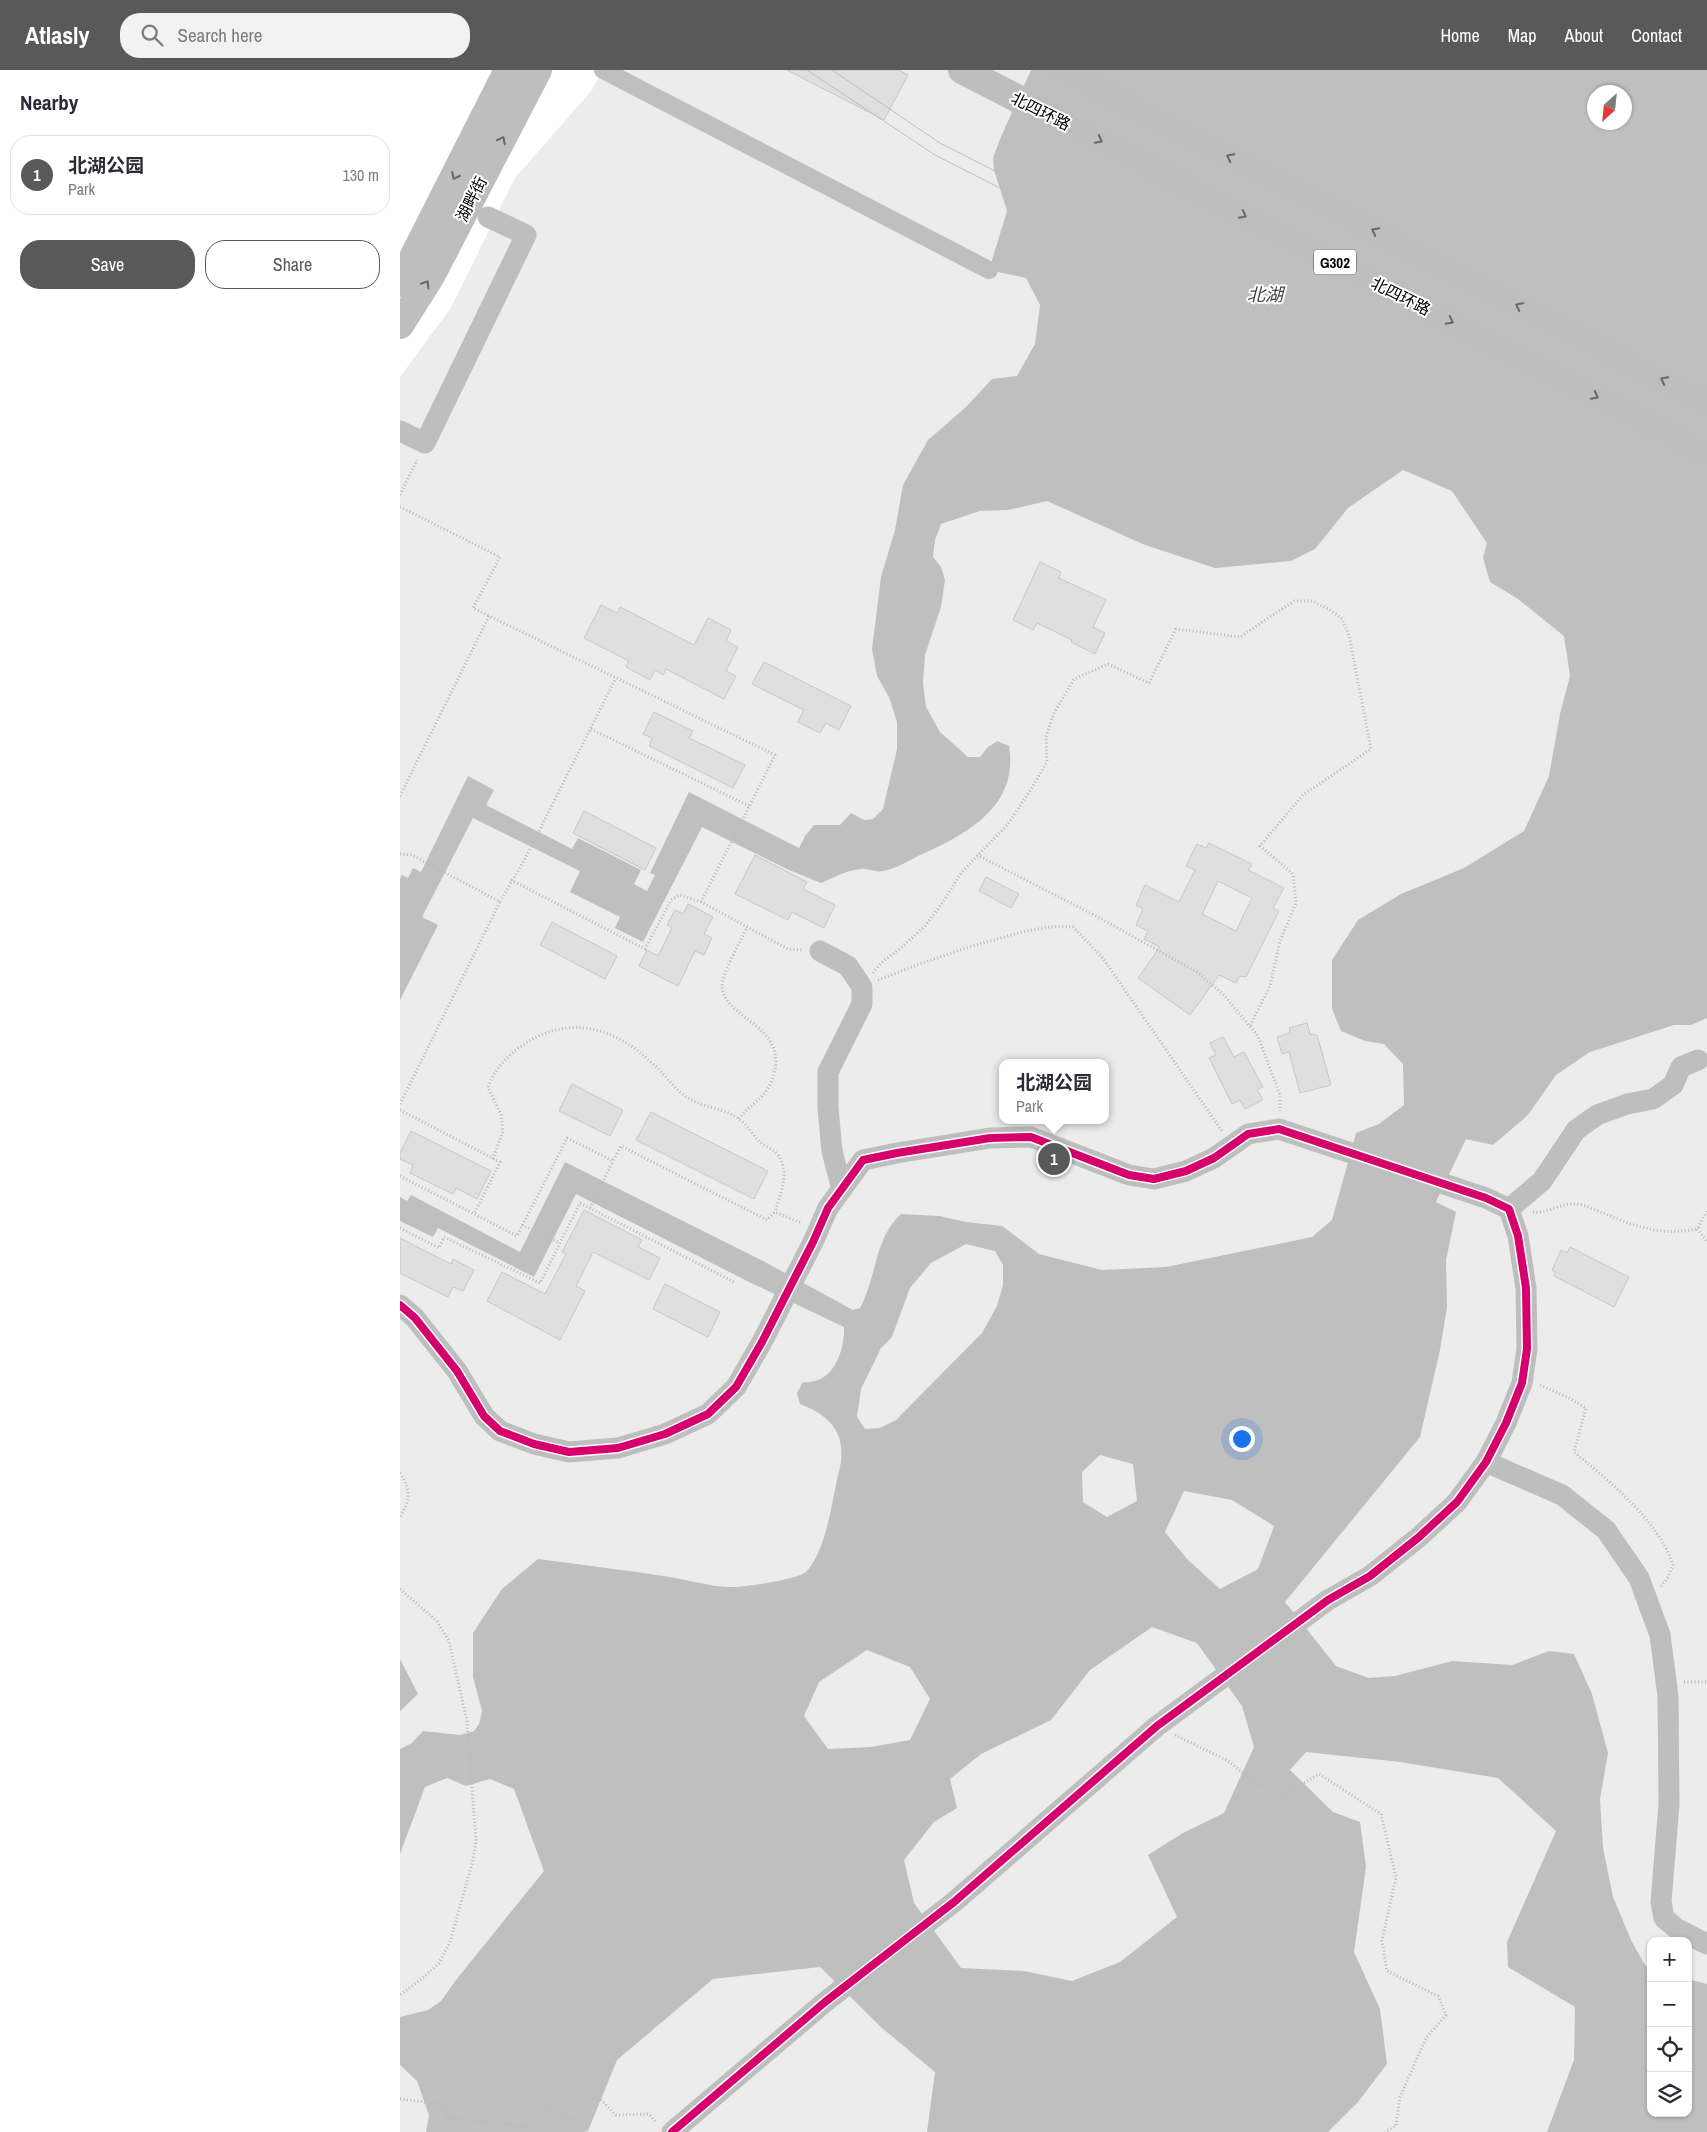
<!DOCTYPE html>
<meta charset="utf-8">
<style>
:root{--surface:#fff;--page:#f2f2f3;--text:#2b2b33;--muted:#7c7c81;--line:#e1e1e2;--accent:#595959}
body{margin:0;font-family:"Archivo Narrow","Noto Sans SC",sans-serif;background:var(--page);color:var(--text)}
.controls{position:absolute;right:15px;bottom:15px;display:grid;overflow:hidden;border-radius:10px;box-shadow:0 1px 4px #0004}
.controls button{width:45px;height:45px;display:grid;place-items:center;padding:0;border:0;border-bottom:1px solid var(--line);background:var(--surface);color:var(--text);font:25px sans-serif}
.compass{position:absolute;left:1187px;top:15px;width:45px;height:45px;border-radius:50%;background:var(--surface);box-shadow:0 1px 4px #0004;rotate:207deg}
.you{position:absolute;left:841px;top:1368px;width:18px;height:18px;margin:-12px;border:4px solid #fff;border-radius:50%;background:#1a73e8;box-shadow:0 0 0 8px #1a73e833}
.badge{display:grid;place-items:center;width:32px;height:32px;border-radius:50%;background:var(--accent);color:#fff;font-size:16px;font-weight:700}
.pin{position:absolute;translate:-50% -50%;border:2px solid #fff;box-shadow:0 1px 5px #0006}
.popup{position:absolute;left:599px;top:989px;width:110px;height:65px;box-sizing:border-box;display:grid;place-content:center;border-radius:10px;background:var(--surface);filter:drop-shadow(0 1px 4px #0005);font-size:16px;white-space:nowrap;color:var(--muted)}
.popup b{font-size:19px;color:var(--text)}
.popup::after{content:'';position:absolute;left:50%;top:100%;margin-left:-10px;border:10px solid transparent;border-top-color:var(--surface)}
.list{margin:0;padding:0;list-style:none}
h2{display:flex;justify-content:space-between;align-items:center;height:65px;margin:0;padding:0 20px;font-size:21px}
h2 small{font-size:16px;font-weight:400;color:var(--muted)}
.list li{display:grid;grid-template-columns:32px 1fr auto;gap:15px;align-items:center;box-sizing:border-box;height:80px;margin:0 10px 10px;padding:0 10px;border:1px solid var(--line);border-radius:20px}
.list b{display:block;font-size:19px;white-space:nowrap}
.list p{margin:0;font-size:16px;white-space:nowrap;color:var(--muted)}
.list em{font-size:16px;font-style:normal;color:var(--muted)}
.actions{display:flex;gap:10px;padding:15px 20px}
.actions a{flex:1;padding:11px 0;border:1px solid var(--accent);border-radius:20px;text-align:center;font-size:18px;color:var(--accent)}
.actions .main{background:var(--accent);color:#fff}
.icon{flex:none;width:28px;height:28px;fill:none;stroke:currentColor;stroke-width:2;stroke-linecap:round;stroke-linejoin:round}
.map{position:relative;flex:none;width:1307px;height:2062px;overflow:hidden}
header{display:flex;align-items:center;gap:30px;box-sizing:border-box;height:70px;padding:0 25px;background:var(--accent);color:#fff}
header strong{font-size:24px}
nav{display:flex;gap:28px;margin-inline-start:auto;font-size:18px}
.search{width:350px;height:45px;background:var(--page);display:flex;align-items:center;gap:12px;box-sizing:border-box;padding:0 18px;border-radius:20px;color:var(--muted);font-size:19px}
main{display:flex}
aside{flex:1;background:var(--surface)}
.map>svg:first-child{display:block}
</style>
<header>
<strong>Atlasly</strong>
<div class="search"><svg class="icon" aria-label="search" viewBox="0 0 24 24"><circle cx="10" cy="10" r="6"/><path d="M15 15l6 6"/></svg>Search here</div>
<nav><a>Home</a><a>Map</a><a>About</a><a>Contact</a></nav>
</header>
<main>
<aside>
<h2>Nearby<small></small></h2>
<ul class="list">
<li><span class="badge">1</span><div><b>北湖公园</b><p>Park</p></div><em>130 m</em></li>
</ul>
<div class="actions"><a class="main">Save</a><a>Share</a></div>
</aside>
<div class="map">
<svg width="1307" height="2062" viewBox="0 0 1307 2062">
<rect width="100%" height="100%" fill="#fff"/>
<!-- green -->
<path fill="#ececec" fill-rule="evenodd" d="M 203,0 L 1307,0 L 1307,2062 L 0,2062 L 0,307 L 50,239 L 115,108 L 192,20 ZM 1194,22 L 1224,22 L 1224,52 L 1194,52 ZM 603,993 L 705,993 L 705,1050 L 603,1050 ZM 1251,1871 L 1288,1871 L 1288,2043 L 1251,2043 Z"/>
<!-- water -->
<g fill="#bfbfbf" fill-rule="evenodd">
<path d="M 631,0 L 1307,0 L 1307,948 L 1291,955 L 1274,955 L 1190,982 L 1156,1005 L 1128,1045 L 1093,1075 L 1066,1069 L 1036,1132 L 1056,1142 L 1046,1190 L 1047,1237 L 1040,1280 L 1020,1367 L 885,1532 L 936,1596 L 969,1608 L 995,1606 L 1052,1591 L 1112,1595 L 1149,1581 L 1174,1584 L 1192,1624 L 1208,1683 L 1200,1729 L 1203,1778 L 1213,1827 L 1232,1872 L 1245,1895 L 1251,1899 L 1251,2043 L 1288,2043 L 1288,1909 L 1307,1914 L 1307,2062 L 1147,2062 L 1174,1990 L 1175,1937 L 1108,1897 L 1107,1872 L 1156,1761 L 1098,1708 L 1000,1692 L 906,1682 L 890,1700 L 933,1742 L 960,1752 L 966,1797 L 954,1882 L 980,1939 L 987,1994 L 958,2032 L 928,2062 L 527,2062 L 535,2002 L 482,1958 L 420,1897 L 313,1909 L 217,1990 L 188,2061 L 183,2062 L 26,2062 L 29,2045 L 17,2011 L 0,1995 L 0,1947 L 28,1940 L 41,1931 L 56,1910 L 144,1801 L 114,1719 L 90,1709 L 66,1716 L 47,1708 L 25,1717 L 0,1784 L 0,1679 L 12,1673 L 23,1661 L 60,1665 L 74,1661 L 79,1654 L 82,1641 L 73,1607 L 73,1563 L 102,1519 L 138,1489 C 182,1495 226,1500 270,1507 C 288,1510 317,1518 334,1517 C 346,1517 401,1509 407,1501 C 427,1478 432,1430 439,1401 C 448,1366 432,1346 400,1334 L 397,1323 L 403,1312 C 433,1315 445,1281 444,1257 L 347,1211 L 176,1124 L 134,1207 L 38,1158 L 33,1167 L 0,1151 L 0,1127 L 7,1131 L 11,1125 L 120,1182 L 165,1092 L 363,1191 L 453,1240 L 460,1238 C 477,1207 474,1169 501,1144 L 539,1146 L 566,1152 L 602,1156 L 639,1184 L 702,1200 L 766,1197 L 912,1167 L 932,1150 L 956,1063 L 979,1054 L 1004,1035 L 1003,994 L 984,974 L 965,971 L 941,961 L 932,939 L 932,890 L 958,850 L 1001,824 L 1064,798 L 1124,761 L 1149,706 L 1160,644 L 1170,606 L 1164,566 L 1118,529 L 1090,512 L 1083,488 L 1087,473 L 1052,421 L 1003,400 L 948,438 L 915,479 L 891,491 L 815,498 L 745,475 L 647,431 L 608,440 L 580,441 L 541,454 L 535,470 L 533,487 L 541,497 L 545,510 L 541,537 L 525,585 L 523,613 L 526,637 L 540,662 L 568,687 L 580,687 L 587,678 L 597,671 L 609,676 C 619,737 566,765 518,786 C 508,791 495,799 483,801 C 476,803 468,798 461,799 C 447,800 433,808 421,813 L 389,800 L 302,757 L 243,872 L 215,858 L 220,847 L 170,822 L 180,801 L 73,748 L 22,847 L 38,855 L 0,930 L 0,809 L 2,805 L 8,808 L 13,798 L 21,802 L 68,706 L 94,720 L 86,735 L 172,779 L 178,768 L 241,800 L 234,814 L 247,821 L 255,805 L 250,803 L 289,722 L 399,778 L 405,766 L 414,755 L 440,755 L 451,743 L 464,750 L 473,749 L 483,739 L 497,679 L 497,652 L 489,627 L 477,606 L 472,579 L 481,507 L 495,460 L 503,415 L 528,370 L 566,337 L 592,309 L 617,306 L 635,274 L 640,235 L 626,208 L 589,200 L 607,141 L 594,100 L 593,88 L 600,69 ZM 1194,22 L 1224,22 L 1224,52 L 1194,52 ZM 566,1174 L 595,1181 L 603,1195 L 603,1215 L 597,1236 L 582,1263 L 496,1350 L 480,1358 L 465,1359 L 457,1347 L 461,1319 L 481,1278 L 492,1267 L 510,1218 L 531,1193 ZM 700,1385 L 733,1394 L 737,1431 L 707,1447 L 683,1432 L 682,1402 ZM 784,1421 L 832,1430 L 874,1456 L 858,1499 L 820,1519 L 787,1489 L 765,1462 ZM 752,1557 L 797,1573 L 842,1636 L 854,1677 L 824,1743 L 783,1763 L 748,1785 L 777,1847 L 720,1892 L 672,1911 L 624,1901 L 561,1898 L 514,1833 L 504,1790 L 534,1752 L 557,1738 L 550,1709 L 581,1684 L 651,1650 L 690,1600 ZM 467,1580 L 510,1597 L 530,1629 L 510,1670 L 471,1677 L 428,1679 L 404,1646 L 419,1612 Z"/>
<path d="M 0,1589 L 18,1624 L 0,1641 Z"/>
</g>
<g fill="none" stroke-linecap="round" stroke-linejoin="round">
<!-- canal -->
<path stroke="#bfbfbf" stroke-width="18" d="M 203,0 L 589,200"/>
</g>
<!-- building -->
<g fill="#dfdfdf" stroke="#c7c7c7" fill-rule="evenodd">
<path d="M 387,0 L 499,0 L 508,5 L 484,50 Z"/>
<path d="M 640,492 L 661,502 L 659,508 L 706,530 L 693,557 L 705,563 L 695,584 L 671,572 L 672,570 L 637,553 L 633,560 L 613,550 Z"/>
<path d="M 201,535 L 217,543 L 220,537 L 294,575 L 308,548 L 331,560 L 326,571 L 338,577 L 326,601 L 336,606 L 324,629 L 266,599 L 263,605 L 255,600 L 250,610 L 226,597 L 229,591 L 184,568 Z"/>
<path d="M 364,592 L 451,636 L 439,660 L 426,653 L 420,663 L 398,652 L 404,640 L 352,614 Z"/>
<path d="M 254,642 L 293,661 L 289,668 L 345,695 L 333,718 L 249,676 L 252,668 L 243,664 Z"/>
<path d="M 184,741 L 256,778 L 245,800 L 173,763 Z"/>
<path d="M 809,773 L 852,794 L 848,800 L 884,818 L 873,838 L 879,841 L 846,907 L 840,906 L 836,913 L 819,905 L 790,945 L 738,908 L 760,877 L 744,869 L 748,861 L 736,855 L 743,839 L 736,835 L 745,815 L 779,832 L 795,800 L 786,796 L 797,774 L 806,778 ZM 818,811 L 852,828 L 836,861 L 802,844 Z"/>
<path d="M 355,785 L 407,812 L 403,819 L 435,835 L 424,858 L 392,842 L 388,850 L 335,824 Z"/>
<path d="M 586,807 L 619,824 L 611,838 L 579,821 Z"/>
<path d="M 288,834 L 313,847 L 304,864 L 312,868 L 304,885 L 295,881 L 278,916 L 239,896 L 247,880 L 258,886 L 272,858 L 267,855 L 275,840 L 283,844 Z"/>
<path d="M 152,852 L 217,886 L 205,909 L 140,875 Z"/>
<path d="M 907,953 L 910,964 L 917,965 L 931,1015 L 900,1023 L 889,982 L 882,984 L 877,967 L 890,963 L 889,958 Z"/>
<path d="M 823,967 L 834,987 L 844,982 L 863,1017 L 857,1020 L 863,1030 L 845,1039 L 840,1030 L 832,1034 L 809,988 L 816,985 L 810,973 Z"/>
<path d="M 172,1014 L 223,1040 L 210,1066 L 159,1041 Z"/>
<path d="M 251,1042 L 368,1101 L 354,1129 L 236,1070 Z"/>
<path d="M 11,1061 L 91,1101 L 77,1129 L 56,1118 L 53,1124 L 10,1103 L 13,1095 L 0,1089 L 0,1083 Z"/>
<path d="M 184,1140 L 242,1170 L 238,1177 L 260,1188 L 249,1210 L 193,1182 L 176,1216 L 185,1221 L 160,1270 L 87,1231 L 102,1202 L 145,1224 L 166,1184 L 162,1182 Z"/>
<path d="M 0,1168 L 51,1194 L 53,1189 L 74,1200 L 63,1221 L 53,1217 L 48,1227 L 0,1203 Z"/>
<path d="M 1170,1177 L 1229,1207 L 1214,1237 L 1154,1206 L 1156,1202 L 1152,1200 L 1161,1180 L 1167,1183 Z"/>
<path d="M 265,1214 L 320,1242 L 308,1267 L 253,1239 Z"/>
</g>
<g fill="none" stroke-linecap="round" stroke-linejoin="round">
<!-- path -->
<g stroke="#b9b9b9" stroke-width="3" stroke-dasharray="1 2.5" stroke-linecap="butt">
<path d="M 0,425 L 17,390"/>
<path d="M 0,437 L 100,487 L 73,538 L 89,546"/>
<path d="M 191,659 L 349,736"/>
<path d="M 0,726 L 89,546 L 375,685 L 301,832"/>
<path d="M 0,784 L 12,785 L 100,832 L 126,787 L 216,608"/>
<path d="M 577,785 L 696,846 L 797,902 L 823,924 L 858,966 L 880,1025 L 880,1041"/>
<path d="M 111,810 L 245,879 L 271,830 L 280,825 L 301,832 L 388,879 L 402,880"/>
<path d="M 473,903 L 481,893 L 502,877 L 525,856 L 543,832 L 561,803 L 608,754 L 633,716 L 647,692 L 646,667 L 653,645 L 674,609 L 708,594 L 749,613 L 776,559 L 840,567 L 894,531 L 912,531 L 929,539 L 942,549 L 949,565 L 971,679 L 903,725 L 860,776 L 893,804 L 896,833 L 880,871 L 870,916 L 850,956"/>
<path d="M 478,910 C 519,894 559,879 601,868 C 625,861 648,855 673,857 L 702,887 L 822,1061"/>
<path d="M 0,1034 L 100,832"/>
<path d="M 0,1040 L 100,1092 L 74,1144"/>
<path d="M 339,1049 C 348,1036 363,1029 370,1015 C 396,955 325,952 322,917 C 321,905 342,869 347,857"/>
<path d="M 93,1089 L 103,1061 L 101,1044 L 88,1018 C 94,998 111,982 129,971 C 174,945 216,959 252,993 C 264,1003 272,1016 284,1025 C 300,1038 323,1037 339,1049 C 347,1055 353,1065 360,1072 C 366,1077 377,1081 380,1088 C 389,1105 380,1125 375,1142"/>
<path d="M 0,1106 L 117,1166 L 167,1068 L 213,1091 L 221,1076 L 367,1150 L 375,1142 L 402,1153"/>
<path d="M 190,1138 L 213,1091"/>
<path d="M 1133,1142 C 1147,1144 1162,1132 1178,1134 C 1186,1135 1195,1140 1203,1143 C 1237,1157 1260,1166 1297,1159 L 1307,1141"/>
<path d="M 122,1155 L 160,1173"/>
<path d="M 0,1158 L 39,1178 L 44,1167 L 140,1213 L 180,1133 L 334,1212"/>
<path d="M 1297,1159 L 1307,1171"/>
<path d="M 1140,1315 L 1167,1327 L 1186,1338 L 1174,1382 C 1209,1411 1259,1451 1273,1495 L 1267,1509 L 1261,1516"/>
<path d="M 0,1403 C 11,1418 10,1431 0,1447"/>
<path d="M 0,1519 L 37,1551 L 49,1571 L 67,1651 L 76,1770 L 73,1790 L 50,1872 L 39,1893 L 24,1907 L 0,1925"/>
<path d="M 1284,1612 L 1307,1612"/>
<path d="M 775,1665 L 828,1691 L 855,1712 L 880,1727 L 919,1704 L 981,1744 L 996,1807 L 982,1871 L 987,1901 L 1038,1926 L 1046,1945 L 1026,1968 L 1000,2027 L 996,2056 L 985,2062"/>
<path d="M 0,2029 L 48,2035 L 46,2047 L 125,2057 L 149,2035 L 172,2051 L 197,2026 L 216,2045 L 249,2044 L 257,2053"/>
</g>
<!-- minor -->
<g stroke="#bebebe" stroke-width="21">
<path d="M 0,361 L 25,373 L 126,165 L 88,147"/>
<path d="M 420,881 L 448,896 L 462,917 L 462,934 L 428,1002 L 428,1038 L 432,1081 L 442,1119"/>
<path d="M 1109,1139 L 1142,1111 L 1176,1060 L 1197,1045 L 1227,1034 L 1253,1029 L 1273,1015 L 1281,997 L 1298,990"/>
<path d="M 0,1235 L 15,1248 L 57,1301 L 84,1346 L 100,1361 L 134,1374 L 169,1382 L 218,1378 L 265,1364 L 308,1344 L 336,1317 L 362,1272 L 413,1172 L 428,1138 L 463,1090 L 497,1083 L 590,1068 L 631,1067 L 729,1105 L 754,1109 L 786,1101 L 814,1088 L 848,1064 L 879,1059 L 1086,1128 L 1109,1139 L 1118,1166 L 1126,1218 L 1127,1279 L 1122,1313 L 1106,1353 L 1086,1392 L 1057,1432 L 1019,1467 L 970,1506 L 928,1530 L 757,1656 L 554,1832 L 425,1932 L 272,2062"/>
<path d="M 1086,1392 L 1162,1425 L 1206,1460 L 1239,1508 L 1260,1565 L 1268,1626 L 1269,1734 L 1261,1832 L 1264,1848 L 1277,1859 L 1307,1874"/>
</g>
<!-- major -->
<g stroke="#bebebe" stroke-width="28">
<path d="M 0,213 L 108,0"/>
<path d="M 0,255 L 31,206 L 138,0"/>
</g>
<!-- highway -->
<g stroke="#bebebe" stroke-width="28">
<path d="M 562,0 L 1307,384"/>
<path d="M 662,0 L 1307,333"/>
</g>
<!-- tram -->
<g stroke="#bebebe" stroke-width="1">
<path d="M 407,0 L 535,85 L 1307,477"/>
<path d="M 432,0 L 540,73 L 1307,464"/>
</g>
<!-- cycleway casing -->
<g stroke="#fff" stroke-width="11">
<path id="cycleway" d="M 0,1235 L 15,1248 L 57,1301 L 84,1346 L 100,1361 L 134,1374 L 169,1382 L 218,1378 L 265,1364 L 308,1344 L 336,1317 L 362,1272 L 413,1172 L 428,1138 L 463,1090 L 497,1083 L 590,1068 L 631,1067 L 729,1105 L 754,1109 L 786,1101 L 814,1088 L 848,1064 L 879,1059 L 1086,1128 L 1109,1139 L 1118,1166 L 1126,1218 L 1127,1279 L 1122,1313 L 1106,1353 L 1086,1392 L 1057,1432 L 1019,1467 L 970,1506 L 928,1530 L 757,1656 L 554,1832 L 425,1932 L 272,2062"/>
</g>
<!-- cycleway -->
<use href="#cycleway" stroke="#d6006c" stroke-width="8"/>
</g>
<!-- one-way arrows -->
<defs><path id="oneway-chevron" d="M-2-3.5L2.5 0L-2 3.5" fill="none" stroke-width="1.6" stroke-linecap="round" stroke-linejoin="round" transform="scale(1.25)"/></defs>
<g stroke="#686868">
<use href="#oneway-chevron" transform="translate(102 70) rotate(-63)"/>
<use href="#oneway-chevron" transform="translate(699 70) rotate(27)"/>
<use href="#oneway-chevron" transform="translate(830 87) rotate(-153)"/>
<use href="#oneway-chevron" transform="translate(55 106) rotate(117)"/>
<use href="#oneway-chevron" transform="translate(843 145) rotate(27)"/>
<use href="#oneway-chevron" transform="translate(975 161) rotate(-153)"/>
<use href="#oneway-chevron" transform="translate(26 214) rotate(-58)"/>
<use href="#oneway-chevron" transform="translate(1119 236) rotate(-153)"/>
<use href="#oneway-chevron" transform="translate(1050 251) rotate(27)"/>
<use href="#oneway-chevron" transform="translate(1264 310) rotate(-153)"/>
<use href="#oneway-chevron" transform="translate(1195 326) rotate(27)"/>
</g>
<g text-anchor="middle" dominant-baseline="central" stroke-width="4" stroke-linejoin="round" paint-order="stroke">
<!-- shield labels -->
<rect fill="#fff" stroke="#4c4c4c" stroke-width="1" x="914" y="179.5" width="42" height="25" rx="4"/>
<g font-size="15" font-weight="bold" fill="#000">
<text x="935" y="192">G302</text>
</g>
<!-- street labels -->
<g font-size="16" fill="#000" stroke="#fff">
<text transform="translate(641 41) rotate(27)">北四环路</text>
<text transform="translate(71 129) rotate(-63)">湖畔街</text>
<text transform="translate(1001 226) rotate(27)">北四环路</text>
</g>
<!-- water labels -->
<g font-size="18" font-style="italic" fill="#444" stroke="#fff">
<text x="865" y="224">北湖</text>
</g>
</g>
</svg>
<div class="controls">
<button>+</button>
<button>−</button>
<button><svg class="icon" aria-label="locate" viewBox="0 0 24 24"><circle cx="12" cy="12" r="6"/><path d="M12 2v4M12 18v4M2 12h4M18 12h4"/></svg></button>
<button><svg class="icon" aria-label="layers" viewBox="0 0 24 24"><path d="M12 4l9 5-9 5-9-5zM3 14l9 5 9-5"/></svg></button>
</div>
<svg class="compass" viewBox="-18 -18 36 36"><path d="M0-13l5 13h-10z" fill="#e53935"/><path d="M0 13l5-13h-10z" fill="#7c7c81"/></svg>
<div class="you"></div>
<div class="pin badge" style="left:654px;top:1089px">1</div>
<div class="popup"><b>北湖公园</b>Park</div>
</div>
</main>
